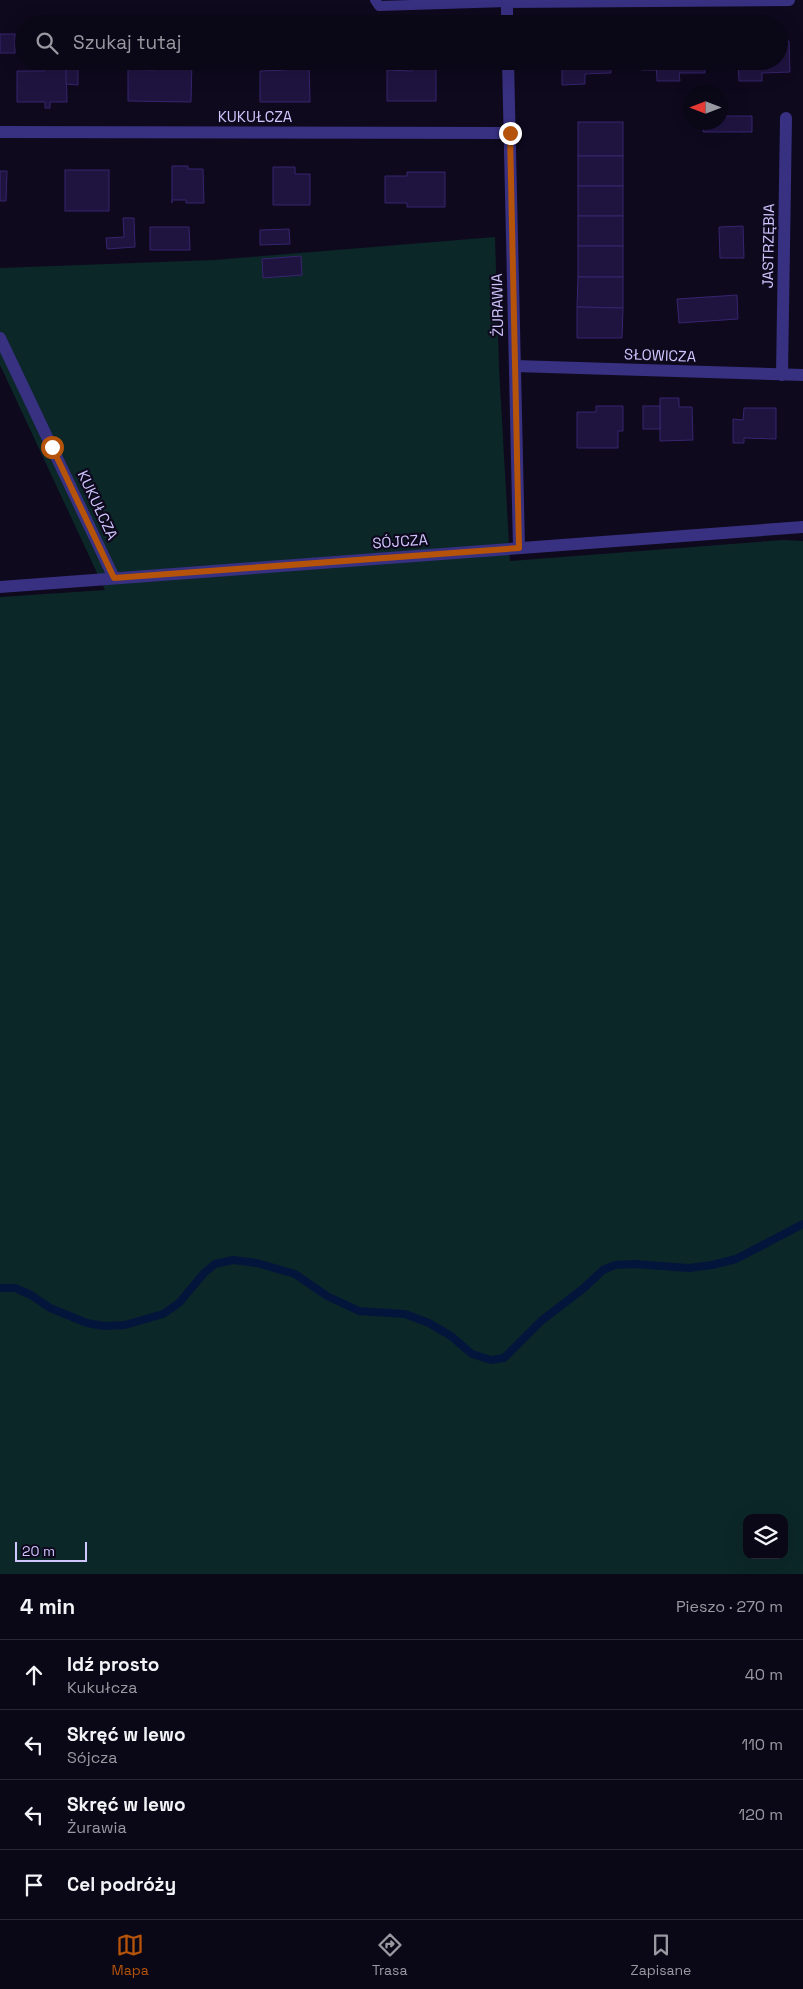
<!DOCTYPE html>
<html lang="pl">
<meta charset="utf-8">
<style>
:root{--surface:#0a0716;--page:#13101f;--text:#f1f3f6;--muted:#9999a1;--line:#2a2835;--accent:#b45309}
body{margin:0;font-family:"Space Grotesk",sans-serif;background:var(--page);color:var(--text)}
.controls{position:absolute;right:15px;bottom:15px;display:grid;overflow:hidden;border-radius:10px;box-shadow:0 5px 20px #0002}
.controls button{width:45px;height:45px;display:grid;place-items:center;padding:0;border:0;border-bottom:1px solid var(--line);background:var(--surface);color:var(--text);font:25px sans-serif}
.compass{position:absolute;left:683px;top:85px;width:45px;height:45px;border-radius:50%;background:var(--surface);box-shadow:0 5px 20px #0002;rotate:270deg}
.scale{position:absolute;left:15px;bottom:12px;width:72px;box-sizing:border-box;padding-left:5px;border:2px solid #d0c6ff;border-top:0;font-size:14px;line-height:18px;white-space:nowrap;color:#d0c6ff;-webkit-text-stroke:4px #0e091d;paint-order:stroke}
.stop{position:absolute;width:15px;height:15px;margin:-11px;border:4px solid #b45309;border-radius:50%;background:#fff}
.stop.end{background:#b45309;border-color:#fff;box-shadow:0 1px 5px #0008}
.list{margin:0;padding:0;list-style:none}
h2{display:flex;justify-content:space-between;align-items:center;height:65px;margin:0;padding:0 20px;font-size:21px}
h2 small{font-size:16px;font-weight:400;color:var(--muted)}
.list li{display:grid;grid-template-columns:32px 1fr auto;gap:15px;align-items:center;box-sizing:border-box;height:70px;padding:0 20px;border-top:1px solid var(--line)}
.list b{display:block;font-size:19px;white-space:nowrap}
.list p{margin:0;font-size:16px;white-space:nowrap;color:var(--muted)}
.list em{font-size:16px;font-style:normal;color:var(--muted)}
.icon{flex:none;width:28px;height:28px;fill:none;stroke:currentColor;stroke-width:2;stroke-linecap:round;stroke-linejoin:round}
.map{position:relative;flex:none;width:803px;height:1574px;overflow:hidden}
.search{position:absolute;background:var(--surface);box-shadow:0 5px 20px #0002;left:15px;right:15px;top:15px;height:55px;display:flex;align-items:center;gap:12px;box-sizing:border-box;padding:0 18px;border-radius:28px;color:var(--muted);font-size:19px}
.sheet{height:345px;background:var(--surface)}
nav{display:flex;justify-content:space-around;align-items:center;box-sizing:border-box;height:70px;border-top:1px solid var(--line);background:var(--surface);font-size:14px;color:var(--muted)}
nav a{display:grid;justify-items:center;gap:2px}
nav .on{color:var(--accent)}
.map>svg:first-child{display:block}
</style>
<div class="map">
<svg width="803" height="1574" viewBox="0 0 803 1574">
<rect width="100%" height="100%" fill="#0e091d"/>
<!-- green -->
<path fill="#0c2728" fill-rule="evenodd" d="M 495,237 L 499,368 L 510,561 L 783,540 L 803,541 L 803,1574 L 0,1574 L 0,597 L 105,590 L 0,365 L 0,268 L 214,260 ZM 747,1518 L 784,1518 L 784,1555 L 747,1555 Z"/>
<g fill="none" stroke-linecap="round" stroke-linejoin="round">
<!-- stream -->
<path stroke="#04153b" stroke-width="8" d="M 0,1288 L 15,1288 L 31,1295 L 50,1308 L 87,1323 L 104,1326 L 125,1325 L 163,1314 L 179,1303 L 204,1273 L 215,1264 L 233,1260 L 257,1263 L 295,1274 L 327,1296 L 359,1311 L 405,1314 L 429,1323 L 451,1336 L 472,1354 L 491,1360 L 504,1358 L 541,1321 L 584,1288 L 603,1270 L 615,1265 L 634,1264 L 689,1268 L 712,1265 L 736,1259 L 803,1224"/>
</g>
<!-- building -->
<g fill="#1f1440" stroke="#37246e">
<rect x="367" y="21" width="24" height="3"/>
<rect x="199" y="22" width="23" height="2"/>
<rect x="222" y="22" width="21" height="2"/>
<rect x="0" y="34" width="15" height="19"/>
<path d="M 779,41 L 789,41 L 790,72 L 762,73 L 762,81 L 739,81 L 738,61 L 779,61 Z"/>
<path d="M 154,61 L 192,61 L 191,102 L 128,101 L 128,69 L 154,70 Z"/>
<path d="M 412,61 L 440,61 L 440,69 L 436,69 L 436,101 L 387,101 L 387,70 L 412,71 Z"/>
<path d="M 562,61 L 611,61 L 611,73 L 585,74 L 585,84 L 562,85 Z"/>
<rect x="642" y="61" width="14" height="9"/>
<path d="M 656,61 L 705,61 L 705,73 L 679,73 L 680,81 L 657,81 Z"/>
<path d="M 44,62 L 66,62 L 67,102 L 50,102 L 50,108 L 45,108 L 45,102 L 17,102 L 17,71 L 44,71 Z"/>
<path d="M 66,62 L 78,62 L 78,85 L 66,84 Z"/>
<path d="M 285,62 L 309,62 L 310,102 L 260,102 L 260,71 L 286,70 Z"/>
<path d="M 720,116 L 752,116 L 752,132 L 703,132 L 703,122 L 720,122 Z"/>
<rect x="578" y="122" width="45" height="34"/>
<rect x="578" y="156" width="45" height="30"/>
<path d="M 172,166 L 188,166 L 188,169 L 203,169 L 204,203 L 186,203 L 186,200 L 172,200 L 172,203 Z"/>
<path d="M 273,167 L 295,167 L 295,174 L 310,174 L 310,205 L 273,205 Z"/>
<rect x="65" y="170" width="44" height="41"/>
<path d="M 0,171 L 7,171 L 6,201 L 0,201 Z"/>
<path d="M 407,172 L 445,172 L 445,207 L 407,207 L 407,203 L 385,203 L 385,176 L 407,176 Z"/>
<rect x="578" y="186" width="45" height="30"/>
<rect x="578" y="216" width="45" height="30"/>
<path d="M 123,218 L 134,218 L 135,247 L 107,249 L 106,238 L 124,237 Z"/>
<path d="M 743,226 L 744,258 L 720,258 L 719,227 Z"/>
<path d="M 150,227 L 189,227 L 190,250 L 150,250 Z"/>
<path d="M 289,229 L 290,244 L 260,245 L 260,230 Z"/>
<rect x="578" y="246" width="45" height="31"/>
<path d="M 301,256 L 302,275 L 263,278 L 262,259 Z"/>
<path d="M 578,277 L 623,277 L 623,308 L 577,307 Z"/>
<path d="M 737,295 L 738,319 L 679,323 L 677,299 Z"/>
<path d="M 577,307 L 623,308 L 622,338 L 577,338 Z"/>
<path d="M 660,398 L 679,398 L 679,407 L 692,407 L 693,440 L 660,441 Z"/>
<path d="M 596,406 L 623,406 L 623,431 L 618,431 L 618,448 L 577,448 L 577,412 L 596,412 Z"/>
<rect x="643" y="406" width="17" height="23"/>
<path d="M 744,408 L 776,408 L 776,439 L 744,438 L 744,443 L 733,443 L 733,419 L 743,420 Z"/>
</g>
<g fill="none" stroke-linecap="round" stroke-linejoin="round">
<!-- service -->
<path stroke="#383081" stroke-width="10" d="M 375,0 L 379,6 L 507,2"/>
<!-- minor -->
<g stroke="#383081" stroke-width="12">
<path d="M 507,0 L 507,24"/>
<path d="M 507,2 L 789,0"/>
<path d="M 508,61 L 519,548"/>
<path d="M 0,132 L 509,133"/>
<path d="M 0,338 L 114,578"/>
<path d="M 515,366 L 803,375"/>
<path d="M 782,375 L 786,118"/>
<path d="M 0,587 L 803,527"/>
</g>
</g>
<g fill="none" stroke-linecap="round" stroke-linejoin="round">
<!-- route -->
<path stroke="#b45309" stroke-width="6" d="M 52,447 L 114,578 L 519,548 L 510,133"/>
</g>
<g text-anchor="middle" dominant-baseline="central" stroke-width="4.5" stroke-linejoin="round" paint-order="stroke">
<!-- street labels -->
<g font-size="15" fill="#d0c6ff" stroke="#0e091d">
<text x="255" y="116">KUKUŁCZA</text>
<text transform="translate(768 246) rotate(-89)">JASTRZĘBIA</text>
<text transform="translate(497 305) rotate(-91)">ŻURAWIA</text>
<text transform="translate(660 355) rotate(2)">SŁOWICZA</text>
<text transform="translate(98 505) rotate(65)">KUKUŁCZA</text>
<text transform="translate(400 541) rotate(-4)">SÓJCZA</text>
</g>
</g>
</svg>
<div class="controls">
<button><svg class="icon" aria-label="layers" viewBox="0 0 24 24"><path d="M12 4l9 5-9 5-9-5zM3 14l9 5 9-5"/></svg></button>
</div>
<svg class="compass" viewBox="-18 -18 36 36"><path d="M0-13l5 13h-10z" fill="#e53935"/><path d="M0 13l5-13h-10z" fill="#9999a1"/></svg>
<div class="scale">20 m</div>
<div class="stop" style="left:52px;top:447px"></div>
<div class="stop end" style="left:510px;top:133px"></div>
<div class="search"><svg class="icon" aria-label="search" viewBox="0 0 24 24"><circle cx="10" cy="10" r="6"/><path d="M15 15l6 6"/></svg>Szukaj tutaj</div>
</div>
<section class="sheet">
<h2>4 min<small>Pieszo · 270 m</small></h2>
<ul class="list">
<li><svg class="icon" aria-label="ahead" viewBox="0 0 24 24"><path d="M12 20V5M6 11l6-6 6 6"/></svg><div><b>Idź prosto</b><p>Kukułcza</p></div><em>40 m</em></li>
<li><svg class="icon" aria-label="left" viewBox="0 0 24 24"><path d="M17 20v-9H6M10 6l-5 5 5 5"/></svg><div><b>Skręć w lewo</b><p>Sójcza</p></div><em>110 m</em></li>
<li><svg class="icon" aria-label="left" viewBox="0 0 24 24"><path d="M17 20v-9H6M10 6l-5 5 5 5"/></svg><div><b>Skręć w lewo</b><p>Żurawia</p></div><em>120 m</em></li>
<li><svg class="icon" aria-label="arrive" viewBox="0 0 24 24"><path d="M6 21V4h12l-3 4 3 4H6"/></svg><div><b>Cel podróży</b></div></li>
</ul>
</section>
<nav>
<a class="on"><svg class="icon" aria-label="map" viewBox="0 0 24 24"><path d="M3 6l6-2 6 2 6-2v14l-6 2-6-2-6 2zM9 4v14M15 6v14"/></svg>Mapa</a>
<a><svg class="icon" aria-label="directions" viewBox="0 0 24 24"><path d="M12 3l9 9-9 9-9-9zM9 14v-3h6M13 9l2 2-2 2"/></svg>Trasa</a>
<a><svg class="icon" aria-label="saved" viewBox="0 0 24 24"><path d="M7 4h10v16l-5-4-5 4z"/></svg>Zapisane</a>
</nav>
